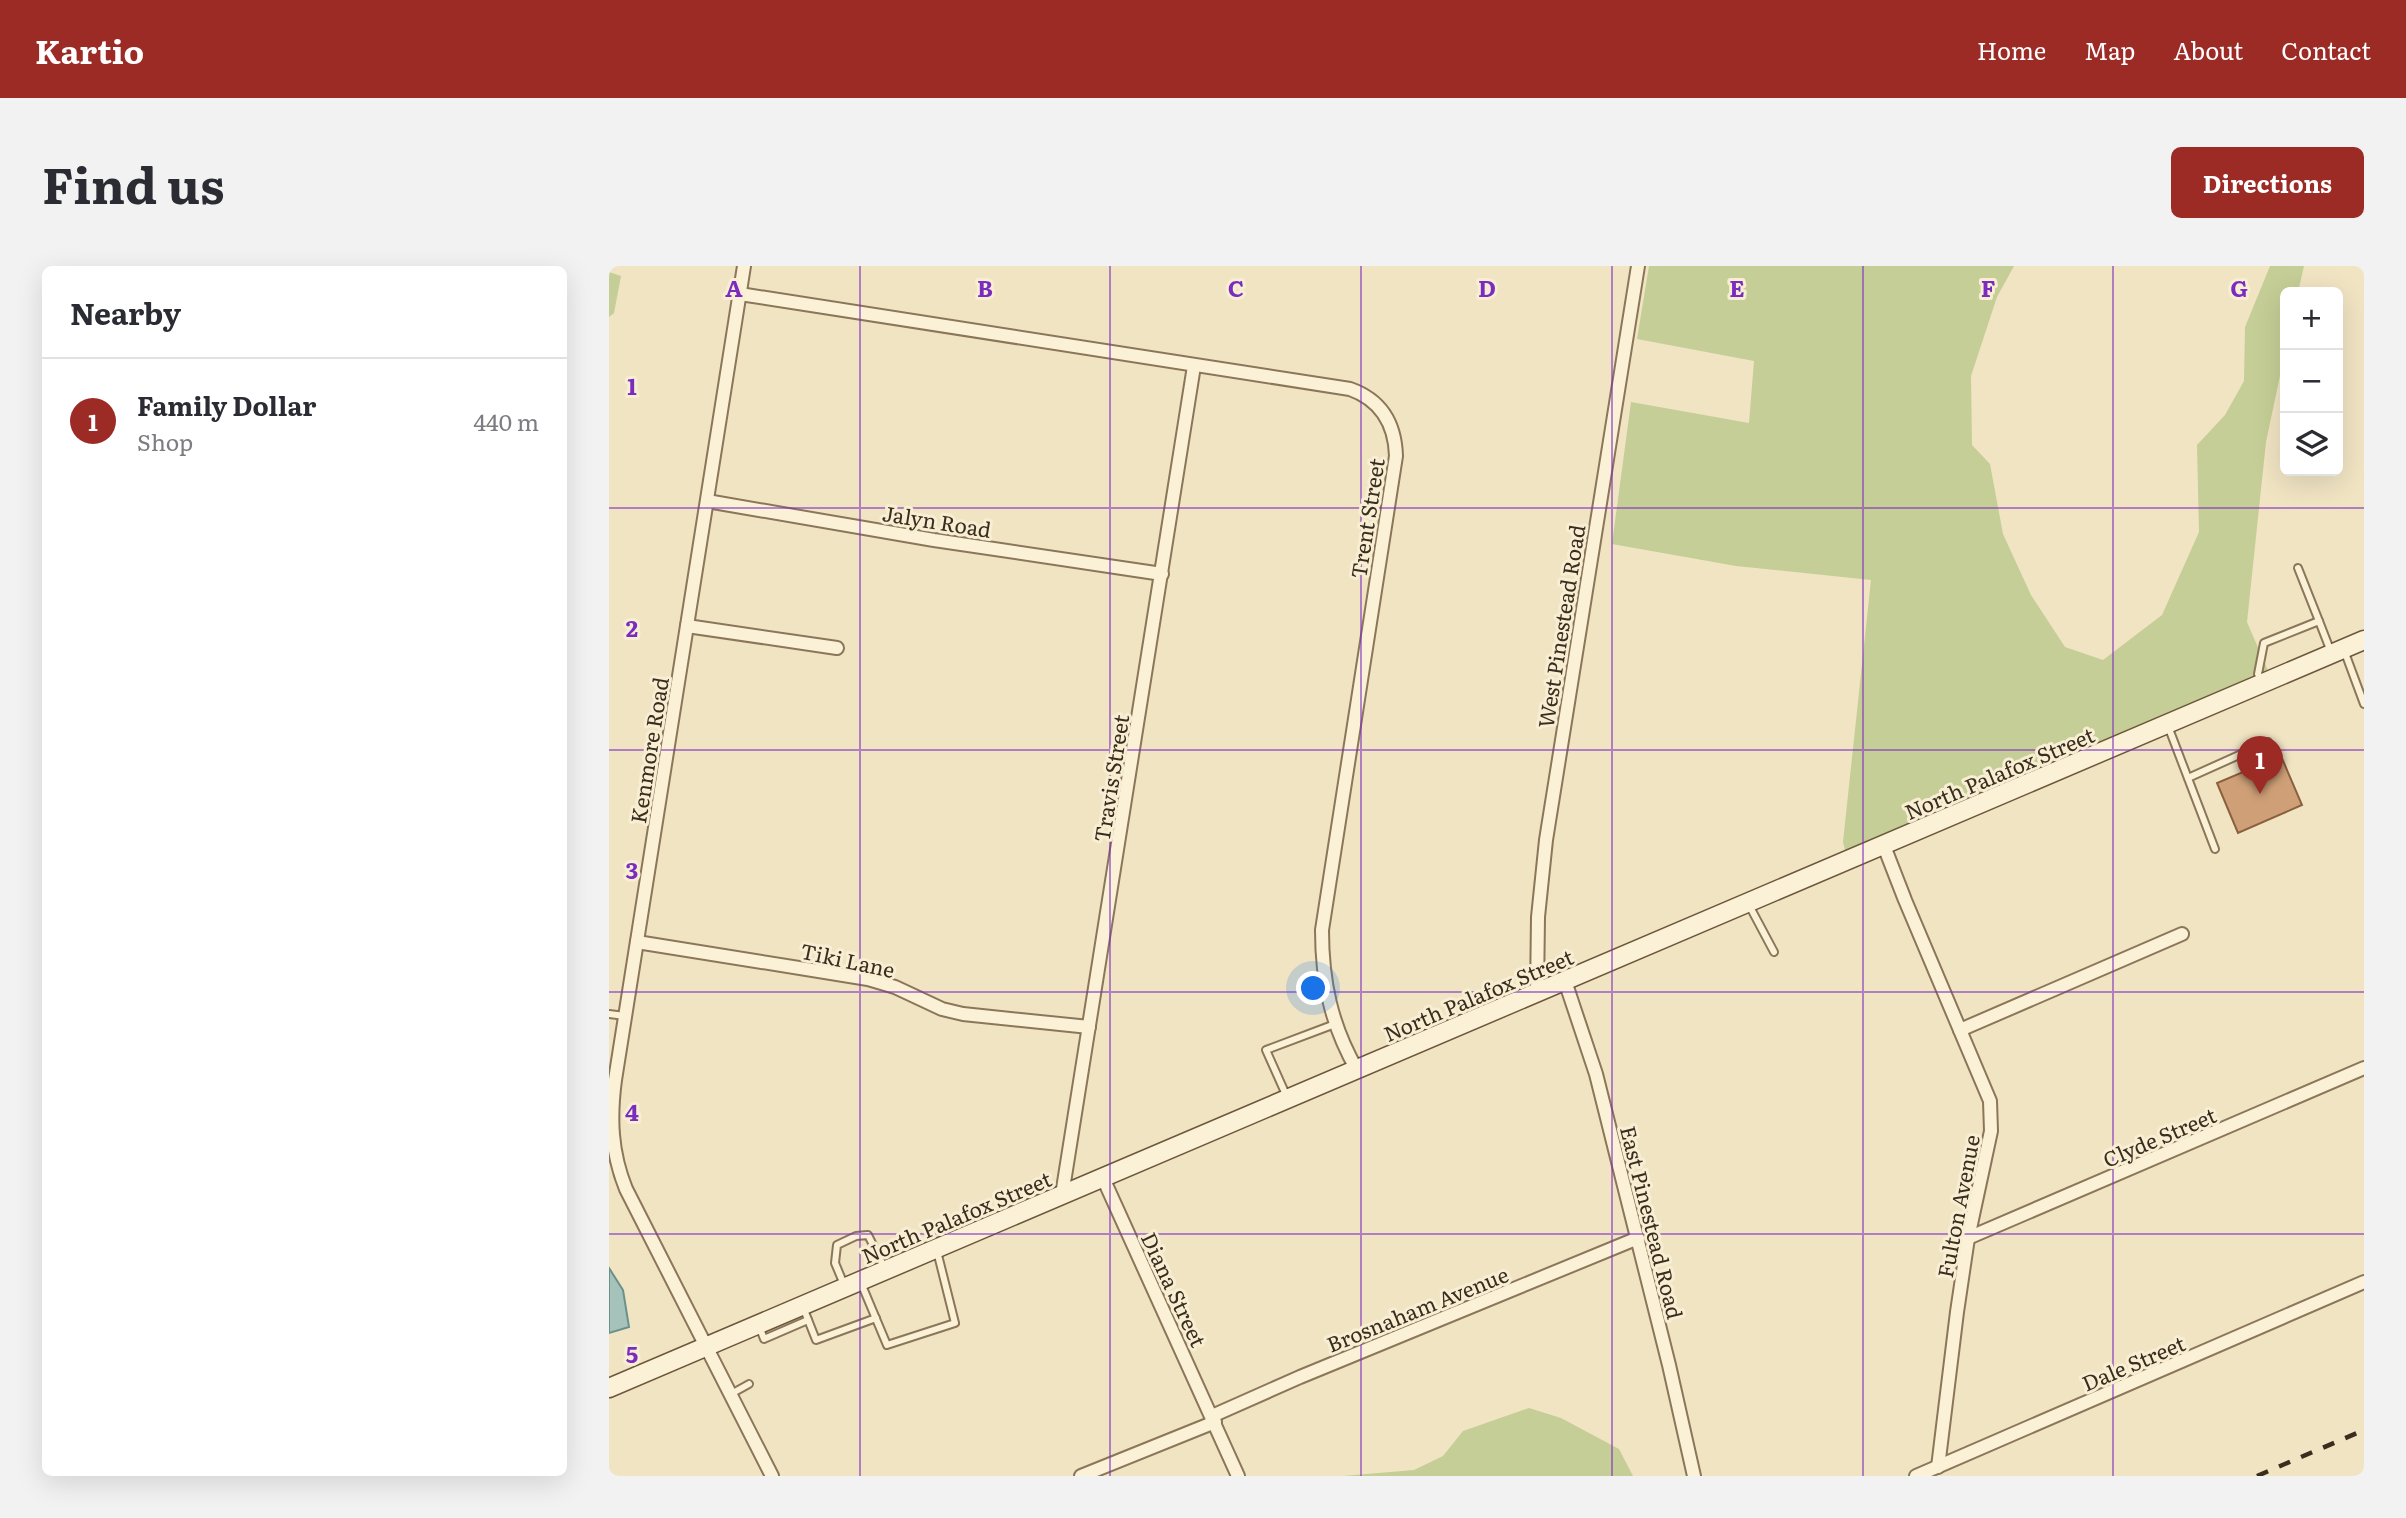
<!DOCTYPE html>
<meta charset="utf-8">
<style>
:root{--surface:#fff;--page:#f2f2f3;--text:#2b2b33;--muted:#7c7c81;--line:#e1e1e2;--accent:#9c2b26}
body{margin:0;font-family:Literata,serif;background:var(--page);color:var(--text)}
.controls{position:absolute;right:21px;top:21px;display:grid;overflow:hidden;border-radius:10px;box-shadow:0 7px 28px #0002}
.controls button{width:63px;height:63px;display:grid;place-items:center;padding:0;border:0;border-bottom:2px solid var(--line);background:var(--surface);color:var(--text);font:35px sans-serif}
.you{position:absolute;left:705px;top:723px;width:24px;height:24px;margin:-18px;border:5px solid #fff;border-radius:50%;background:#1a73e8;box-shadow:0 0 0 10px #1a73e833}
.badge{display:grid;place-items:center;width:46px;height:46px;border-radius:50%;background:var(--accent);color:#fff;font-size:23px;font-weight:700}
.pin{position:absolute;translate:-50% -58px;filter:drop-shadow(0 2px 4px #0008)}
.pin::after{content:'';position:absolute;top:37px;width:24px;height:21px;background:inherit;clip-path:polygon(0 0,100% 0,50% 100%)}
.list{margin:0;padding:0;list-style:none}
h2{display:flex;justify-content:space-between;align-items:center;height:91px;margin:0;padding:0 28px;font-size:30px}
h2 small{font-size:23px;font-weight:400;color:var(--muted)}
.list li{display:grid;grid-template-columns:46px 1fr auto;gap:21px;align-items:center;box-sizing:border-box;height:126px;padding:0 28px;border-top:2px solid var(--line)}
.list b{display:block;font-size:26px;white-space:nowrap}
.list p{margin:0;font-size:23px;white-space:nowrap;color:var(--muted)}
.list em{font-size:23px;font-style:normal;color:var(--muted)}
.icon{flex:none;width:38px;height:38px;fill:none;stroke:currentColor;stroke-width:2;stroke-linecap:round;stroke-linejoin:round}
.map{position:relative;flex:none;width:1755px;height:1210px;overflow:hidden;border-radius:10px}
header{display:flex;align-items:center;gap:42px;box-sizing:border-box;height:98px;padding:0 35px;background:var(--accent);color:#fff}
header strong{font-size:33px}
nav{display:flex;gap:38px;margin-inline-start:auto;font-size:24px}
.intro{display:flex;align-items:center;justify-content:space-between;box-sizing:border-box;height:168px;padding:0 42px}
h1{margin:0;font-size:49px}
.button{padding:18px 32px;border-radius:10px;background:var(--accent);color:#fff;font-size:24px;font-weight:700}
main{display:flex;gap:42px;padding:0 42px}
aside{flex:1;background:var(--surface);border-radius:10px;box-shadow:0 7px 28px #0002}
.map>svg:first-child{display:block}
</style>
<header>
<strong>Kartio</strong>
<nav><a>Home</a><a>Map</a><a>About</a><a>Contact</a></nav>
</header>
<div class="intro"><h1>Find us</h1><a class="button">Directions</a></div>
<main>
<aside>
<h2>Nearby<small></small></h2>
<ul class="list">
<li><span class="badge">1</span><div><b>Family Dollar</b><p>Shop</p></div><em>440 m</em></li>
</ul>
</aside>
<div class="map">
<svg width="1755" height="1210" viewBox="0 0 1755 1210">
<rect width="100%" height="100%" fill="#f0e4c3"/>
<!-- green -->
<g fill="#c5ce96">
<path d="M 1040,0 L 1405,0 L 1388,31 L 1362,110 L 1363,179 L 1381,198 L 1394,268 L 1422,329 L 1456,381 L 1494,394 L 1553,349 L 1590,266 L 1588,179 L 1616,149 L 1635,115 L 1636,61 L 1661,0 L 1695,0 L 1689,26 L 1676,26 L 1676,86 L 1657,176 L 1638,356 L 1660,407 L 1237,588 L 1234,576 L 1262,314 L 1127,300 L 1003,278 L 1022,136 L 1140,157 L 1145,95 L 1028,73 Z"/>
<path d="M 0,6 L 12,10 L 5,47 L 0,51 Z"/>
<path d="M 920,1142 L 952,1152 L 1010,1183 L 1024,1210 L 734,1210 L 805,1204 L 834,1190 L 854,1165 Z"/>
</g>
<!-- water -->
<path fill="#a5c2bb" stroke="#6b918a" stroke-width="2" d="M 0,1002 L 14,1024 L 20,1061 L 0,1067 Z"/>
<!-- building -->
<path fill="#cfa077" stroke="#8b603e" stroke-width="2" d="M 1672,490 L 1693,539 L 1629,567 L 1608,517 Z"/>
<g fill="none" stroke-linecap="round" stroke-linejoin="round">
<!-- service casing -->
<g stroke="#8b7659" stroke-width="10">
<g id="service">
<path d="M 1689,302 L 1710,355"/>
<path d="M 1735,384 L 1755,438"/>
<path d="M 1653,416 L 1649,408 L 1655,377 L 1710,355 L 1722,386"/>
<path d="M 1559,460 L 1606,583"/>
<path d="M 1579,512 L 1659,476"/>
<path d="M 1140,639 L 1165,686"/>
<path d="M 0,748 L 16,750"/>
<path d="M 678,831 L 657,784 L 726,758"/>
<path d="M 252,1017 L 278,1079 L 346,1057 L 328,985"/>
<path d="M 236,1021 L 226,997 L 228,979 L 247,970 L 259,969 L 276,1003"/>
<path d="M 194,1041 L 207,1074 L 267,1052"/>
<path d="M 150,1060 L 155,1073 L 199,1054"/>
<path d="M 122,1128 L 140,1118"/>
</g>
</g>
<!-- minor casing -->
<g stroke="#8b7659" stroke-width="16">
<g id="minor">
<path d="M 135,0 L 6,814 C 1,852 2,886 17,923 L 163,1210"/>
<path d="M 131,28 L 741,123 C 772,134 786,157 787,190 L 713,664 C 713,715 722,759 748,804"/>
<path d="M 98,235 L 325,274 L 553,308"/>
<path d="M 78,360 L 228,382"/>
<path d="M 1275,580 L 1296,634 L 1381,835 L 1382,865 L 1359,972 L 1348,1046 L 1329,1201"/>
<path d="M 28,676 L 259,713 L 286,721 L 333,743 L 354,748 L 480,761"/>
<path d="M 956,715 L 987,808 L 1060,1099 L 1085,1210"/>
<path d="M 928,727 L 929,651 L 937,574 L 1029,0"/>
<path d="M 1351,764 L 1573,668"/>
<path d="M 494,912 L 629,1210"/>
<path d="M 453,929 L 585,100"/>
<path d="M 1359,972 L 1755,802"/>
<path d="M 603,1150 L 691,1111 L 1029,972"/>
<path d="M 472,1210 L 606,1156"/>
<path d="M 1307,1210 L 1755,1016"/>
</g>
</g>
<!-- secondary casing -->
<g stroke="#6d573c" stroke-width="21">
<path id="secondary" d="M 0,1122 L 1755,374"/>
</g>
<!-- service -->
<use href="#service" stroke="#faf1d7" stroke-width="6"/>
<!-- minor -->
<use href="#minor" stroke="#faf1d7" stroke-width="12"/>
<!-- secondary -->
<use href="#secondary" stroke="#faf1d7" stroke-width="18"/>
<!-- rail -->
<path stroke="#3a2d1e" stroke-width="4.5" stroke-dasharray="12 12" stroke-linecap="butt" d="M 1648,1210 L 1755,1164"/>
</g>
<!-- grid -->
<path fill="none" stroke="#7b2cbf" stroke-width="2" stroke-opacity="0.55" d="M 251,0 L 251,1210M 501,0 L 501,1210M 752,0 L 752,1210M 1003,0 L 1003,1210M 1254,0 L 1254,1210M 1504,0 L 1504,1210M 0,242 L 1755,242M 0,484 L 1755,484M 0,726 L 1755,726M 0,968 L 1755,968"/>
<g text-anchor="middle" dominant-baseline="central" stroke-width="6" stroke-linejoin="round" paint-order="stroke">
<!-- street labels -->
<g font-size="21" fill="#3a2d1e" stroke="#f7eed3">
<text transform="translate(757 252) rotate(-81)">Trent Street</text>
<text transform="translate(328 254) rotate(9)">Jalyn Road</text>
<text transform="translate(951 360) rotate(-81)">West Pinestead Road</text>
<text transform="translate(39 484) rotate(-81)">Kenmore Road</text>
<text transform="translate(1390 506) rotate(-23)">North Palafox Street</text>
<text transform="translate(501 512) rotate(-81)">Travis Street</text>
<text transform="translate(239 693) rotate(12)">Tiki Lane</text>
<text transform="translate(869 728) rotate(-23)">North Palafox Street</text>
<text transform="translate(1550 870) rotate(-23)">Clyde Street</text>
<text transform="translate(1348 940) rotate(-79)">Fulton Avenue</text>
<text transform="translate(347 950) rotate(-23)">North Palafox Street</text>
<text transform="translate(1044 956) rotate(76)">East Pinestead Road</text>
<text transform="translate(566 1023) rotate(65)">Diana Street</text>
<text transform="translate(808 1042) rotate(-22)">Brosnaham Avenue</text>
<text transform="translate(1524 1096) rotate(-23)">Dale Street</text>
</g>
</g>
<g font-size="23" text-anchor="middle" font-weight="bold" fill="#7b2cbf" stroke="#f7eed3" stroke-width="6" stroke-linejoin="round" paint-order="stroke">
<text x="125" y="31">A</text>
<text x="376" y="31">B</text>
<text x="627" y="31">C</text>
<text x="878" y="31">D</text>
<text x="1128" y="31">E</text>
<text x="1379" y="31">F</text>
<text x="1630" y="31">G</text>
<text x="23" y="129">1</text>
<text x="23" y="371">2</text>
<text x="23" y="613">3</text>
<text x="23" y="855">4</text>
<text x="23" y="1097">5</text>
</g>
</svg>
<div class="controls">
<button>+</button>
<button>−</button>
<button><svg class="icon" aria-label="layers" viewBox="0 0 24 24"><path d="M12 4l9 5-9 5-9-5zM3 14l9 5 9-5"/></svg></button>
</div>
<div class="you"></div>
<div class="pin badge" style="left:1651px;top:528px">1</div>
</div>
</main>
